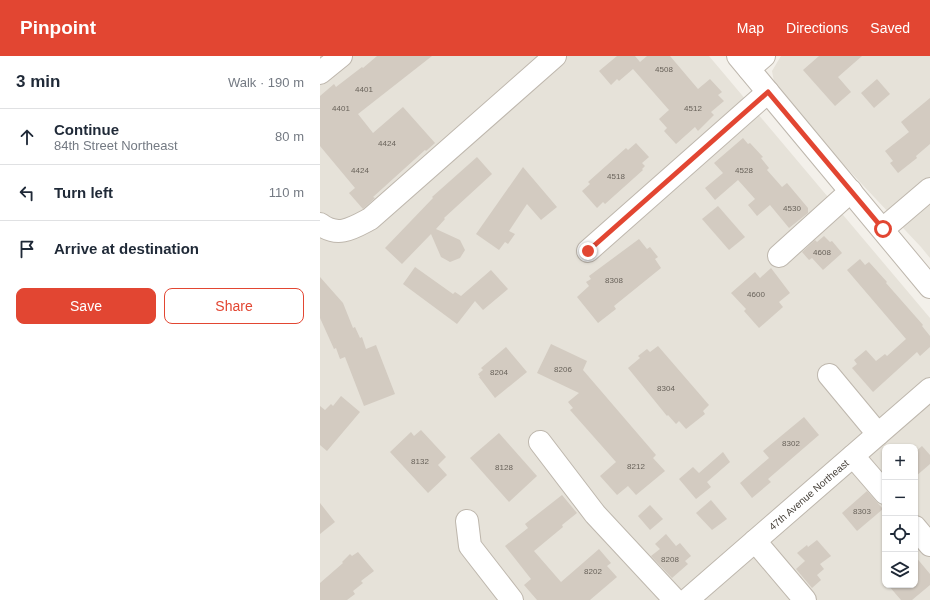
<!DOCTYPE html>
<meta charset="utf-8">
<style>
:root{--surface:#fff;--page:#f2f2f3;--text:#1f2937;--muted:#747a83;--line:#e0e1e3;--accent:#e24632}
body{margin:0;font-family:Arial,sans-serif;background:var(--page);color:var(--text)}
.controls{position:absolute;right:12px;bottom:12px;display:grid;overflow:hidden;border-radius:8px;box-shadow:0 1px 3px #0004}
.controls button{width:36px;height:36px;display:grid;place-items:center;padding:0;border:0;border-bottom:1px solid var(--line);background:var(--surface);color:var(--text);font:20px sans-serif}
.stop{position:absolute;width:12px;height:12px;margin:-9px;border:3px solid #e24632;border-radius:50%;background:#fff}
.stop.end{background:#e24632;border-color:#fff;box-shadow:0 1px 4px #0008}
.list{margin:0;padding:0;list-style:none}
h2{display:flex;justify-content:space-between;align-items:center;height:52px;margin:0;padding:0 16px;font-size:17px}
h2 small{font-size:13px;font-weight:400;color:var(--muted)}
.list li{display:grid;grid-template-columns:26px 1fr auto;gap:12px;align-items:center;box-sizing:border-box;height:56px;padding:0 16px;border-top:1px solid var(--line)}
.list b{display:block;font-size:15px;white-space:nowrap}
.list p{margin:0;font-size:13px;white-space:nowrap;color:var(--muted)}
.list em{font-size:13px;font-style:normal;color:var(--muted)}
.actions{display:flex;gap:8px;padding:12px 16px}
.actions a{flex:1;padding:9px 0;border:1px solid var(--accent);border-radius:8px;text-align:center;font-size:14px;color:var(--accent)}
.actions .main{background:var(--accent);color:#fff}
.icon{flex:none;width:22px;height:22px;fill:none;stroke:currentColor;stroke-width:2;stroke-linecap:round;stroke-linejoin:round}
.map{position:relative;flex:none;width:610px;height:544px;overflow:hidden}
header{display:flex;align-items:center;gap:24px;box-sizing:border-box;height:56px;padding:0 20px;background:var(--accent);color:#fff}
header strong{font-size:19px}
nav{display:flex;gap:22px;margin-inline-start:auto;font-size:14px}
main{display:flex}
aside{flex:1;background:var(--surface)}
.map>svg:first-child{display:block}
</style>
<header>
<strong>Pinpoint</strong>
<nav><a>Map</a><a>Directions</a><a>Saved</a></nav>
</header>
<main>
<aside>
<h2>3 min<small>Walk · 190 m</small></h2>
<ul class="list">
<li><svg class="icon" aria-label="ahead" viewBox="0 0 24 24"><path d="M12 20V5M6 11l6-6 6 6"/></svg><div><b>Continue</b><p>84th Street Northeast</p></div><em>80 m</em></li>
<li><svg class="icon" aria-label="left" viewBox="0 0 24 24"><path d="M17 20v-9H6M10 6l-5 5 5 5"/></svg><div><b>Turn left</b></div><em>110 m</em></li>
<li><svg class="icon" aria-label="arrive" viewBox="0 0 24 24"><path d="M6 21V4h12l-3 4 3 4H6"/></svg><div><b>Arrive at destination</b></div></li>
</ul>
<div class="actions"><a class="main">Save</a><a>Share</a></div>
</aside>
<div class="map">
<svg width="610" height="544" viewBox="0 0 610 544">
<rect width="100%" height="100%" fill="#f3f0ea"/>
<!-- residential -->
<g fill="#e6e2d9" fill-rule="evenodd">
<path d="M 0,0 L 389,0 L 610,262 L 610,544 L 0,544 ZM 565,391 L 595,391 L 595,529 L 565,529 Z"/>
<path d="M 461,0 L 610,0 L 610,202 L 601,191 L 510,94 L 455,31 L 452,15 Z"/>
</g>
<!-- building -->
<g fill="#d3cbc1">
<path d="M 57,0 L 112,0 L 38,58 L 53,77 L 83,51 L 115,87 L 106,95 L 105,94 L 53,141 L 55,142 L 43,153 L 29,137 L 35,132 L 0,90 L 0,40 L 14,28 L 16,31 L 42,11 L 43,12 Z"/>
<path d="M 297,0 L 315,0 L 320,6 L 327,0 L 350,0 L 378,33 L 390,23 L 402,36 L 398,39 L 404,45 L 391,56 L 394,59 L 378,75 L 375,71 L 356,88 L 344,75 L 347,72 L 339,63 L 349,54 L 313,13 L 299,25 L 297,23 L 291,29 L 279,15 Z"/>
<path d="M 499,0 L 542,0 L 518,21 L 531,36 L 515,50 L 483,14 Z"/>
<path d="M 557,23 L 570,38 L 554,52 L 541,37 Z"/>
<path d="M 610,42 L 610,88 L 596,100 L 597,102 L 578,117 L 570,107 L 573,105 L 565,95 L 589,76 L 581,66 Z"/>
<path d="M 423,82 L 428,88 L 430,87 L 443,101 L 441,102 L 449,112 L 447,114 L 462,131 L 467,127 L 488,152 L 488,157 L 469,172 L 450,149 L 437,160 L 428,149 L 435,143 L 418,124 L 395,144 L 385,132 L 403,117 L 394,107 Z"/>
<path d="M 316,87 L 329,101 L 322,107 L 325,110 L 322,113 L 323,114 L 285,148 L 283,146 L 277,152 L 262,135 L 270,128 L 268,126 L 306,92 L 308,94 Z"/>
<path d="M 157,101 L 172,118 L 124,162 L 125,163 L 116,173 L 140,184 L 145,194 L 140,202 L 130,206 L 121,201 L 111,178 L 82,208 L 65,192 L 113,142 L 112,141 Z"/>
<path d="M 203,111 L 237,151 L 221,164 L 207,148 L 189,175 L 195,178 L 188,188 L 185,186 L 179,194 L 156,178 Z"/>
<path d="M 398,150 L 425,181 L 409,194 L 382,163 Z"/>
<path d="M 504,180 L 510,186 L 512,185 L 522,197 L 503,214 L 492,202 L 489,204 L 482,196 L 495,184 L 497,186 Z"/>
<path d="M 319,183 L 327,193 L 330,191 L 338,201 L 335,203 L 341,212 L 294,250 L 296,253 L 278,267 L 257,241 L 269,230 L 266,226 L 271,223 L 269,220 Z"/>
<path d="M 540,203 L 545,209 L 549,206 L 567,226 L 566,227 L 603,269 L 602,270 L 610,280 L 610,291 L 600,300 L 597,296 L 553,336 L 532,312 L 537,308 L 534,304 L 546,294 L 556,305 L 565,298 L 567,300 L 586,283 L 527,214 Z"/>
<path d="M 95,211 L 133,238 L 135,236 L 141,240 L 171,214 L 188,233 L 163,254 L 155,245 L 137,268 L 83,228 Z"/>
<path d="M 451,212 L 470,237 L 459,246 L 463,251 L 439,272 L 424,255 L 426,253 L 411,237 L 435,216 L 440,222 Z"/>
<path d="M 0,221 L 23,247 L 33,272 L 35,271 L 40,282 L 42,281 L 46,293 L 56,289 L 75,338 L 44,350 L 25,301 L 20,303 L 16,292 L 14,293 L 0,262 Z"/>
<path d="M 231,288 L 267,305 L 263,314 L 336,399 L 333,402 L 345,415 L 316,439 L 308,430 L 297,439 L 280,420 L 296,406 L 250,354 L 253,352 L 248,346 L 259,337 L 217,317 Z"/>
<path d="M 338,290 L 389,349 L 383,355 L 385,358 L 366,373 L 359,365 L 356,368 L 348,359 L 347,360 L 308,312 L 320,302 L 318,300 L 327,293 L 330,296 Z"/>
<path d="M 186,291 L 207,316 L 175,342 L 159,321 L 160,321 L 158,318 L 163,314 L 161,312 Z"/>
<path d="M 21,340 L 40,356 L 7,395 L 0,389 L 0,350 L 5,354 L 11,348 L 13,350 Z"/>
<path d="M 484,361 L 499,379 L 448,423 L 451,426 L 432,442 L 420,427 L 449,402 L 443,395 Z"/>
<path d="M 101,374 L 126,401 L 118,409 L 127,419 L 108,437 L 70,396 L 91,376 L 94,380 Z"/>
<path d="M 179,377 L 217,420 L 189,446 L 150,402 Z"/>
<path d="M 602,390 L 610,399 L 610,408 L 595,421 L 595,396 Z"/>
<path d="M 403,396 L 410,406 L 387,426 L 391,431 L 376,443 L 359,423 L 373,411 L 379,417 Z"/>
<path d="M 547,435 L 563,453 L 537,475 L 522,457 Z"/>
<path d="M 242,439 L 257,457 L 242,469 L 243,471 L 214,495 L 241,526 L 279,493 L 291,507 L 287,510 L 297,521 L 270,544 L 217,544 L 204,529 L 211,523 L 185,490 L 208,472 L 205,468 Z"/>
<path d="M 391,444 L 407,463 L 392,474 L 376,457 Z"/>
<path d="M 0,447 L 15,466 L 0,478 Z"/>
<path d="M 330,449 L 343,463 L 330,474 L 318,460 Z"/>
<path d="M 346,478 L 356,490 L 360,487 L 371,500 L 365,505 L 368,508 L 352,522 L 331,500 L 340,493 L 335,488 Z"/>
<path d="M 497,484 L 511,500 L 500,508 L 504,513 L 497,519 L 501,524 L 492,532 L 476,513 L 485,505 L 477,497 L 487,489 L 488,491 Z"/>
<path d="M 38,496 L 54,515 L 41,525 L 43,527 L 33,535 L 35,538 L 27,544 L 0,544 L 0,527 L 23,507 L 22,506 L 30,498 L 32,500 Z"/>
<path d="M 595,500 L 610,518 L 610,529 L 592,544 L 581,544 L 568,529 L 595,529 Z"/>
</g>
<g fill="none" stroke-linecap="round" stroke-linejoin="round">
<!-- minor casing -->
<g stroke="#beb7ad" stroke-width="24">
<g id="minor">
<path d="M 418,0 L 610,231"/>
<path d="M 429,13 L 444,0"/>
<path d="M 0,17 L 21,0"/>
<path d="M 0,168 C 18,182 33,172 50,163 L 235,0"/>
<path d="M 563,173 L 610,133"/>
<path d="M 268,195 L 448,36"/>
<path d="M 459,200 L 531,135"/>
<path d="M 509,319 L 558,378"/>
<path d="M 220,386 L 275,458 L 355,544"/>
<path d="M 533,400 L 565,437"/>
<path d="M 147,465 L 150,490 L 192,544"/>
<path d="M 595,471 L 610,489"/>
<path d="M 435,485 L 485,544"/>
<path id="s1" d="M 367,544 L 610,333"/>
</g>
</g>
<!-- minor -->
<use href="#minor" stroke="#fff" stroke-width="22"/>
</g>
<g fill="none" stroke-linecap="round" stroke-linejoin="round">
<!-- route -->
<path stroke="#e24632" stroke-width="5" d="M 268,195 L 448,36 L 563,173"/>
</g>
<g text-anchor="middle" dominant-baseline="central" stroke-width="4" stroke-linejoin="round" paint-order="stroke">
<!-- number labels -->
<g font-size="8" fill="#69635b">
<text x="344" y="13">4508</text>
<text x="44" y="33">4401</text>
<text x="21" y="52">4401</text>
<text x="373" y="52">4512</text>
<text x="67" y="87">4424</text>
<text x="40" y="114">4424</text>
<text x="424" y="114">4528</text>
<text x="296" y="120">4518</text>
<text x="472" y="152">4530</text>
<text x="502" y="196">4608</text>
<text x="294" y="224">8308</text>
<text x="436" y="238">4600</text>
<text x="243" y="313">8206</text>
<text x="179" y="316">8204</text>
<text x="346" y="332">8304</text>
<text x="471" y="387">8302</text>
<text x="100" y="405">8132</text>
<text x="316" y="410">8212</text>
<text x="184" y="411">8128</text>
<text x="542" y="455">8303</text>
<text x="350" y="503">8208</text>
<text x="273" y="515">8202</text>
</g>
<!-- street labels -->
<g font-size="10" fill="#464039" stroke="#fff">
<text stroke="none"><textPath href="#s1" startOffset="161">47th Avenue Northeast</textPath></text>
</g>
</g>
</svg>
<div class="controls">
<button>+</button>
<button>−</button>
<button><svg class="icon" aria-label="locate" viewBox="0 0 24 24"><circle cx="12" cy="12" r="6"/><path d="M12 2v4M12 18v4M2 12h4M18 12h4"/></svg></button>
<button><svg class="icon" aria-label="layers" viewBox="0 0 24 24"><path d="M12 4l9 5-9 5-9-5zM3 14l9 5 9-5"/></svg></button>
</div>
<div class="stop" style="left:563px;top:173px"></div>
<div class="stop end" style="left:268px;top:195px"></div>
</div>
</main>
